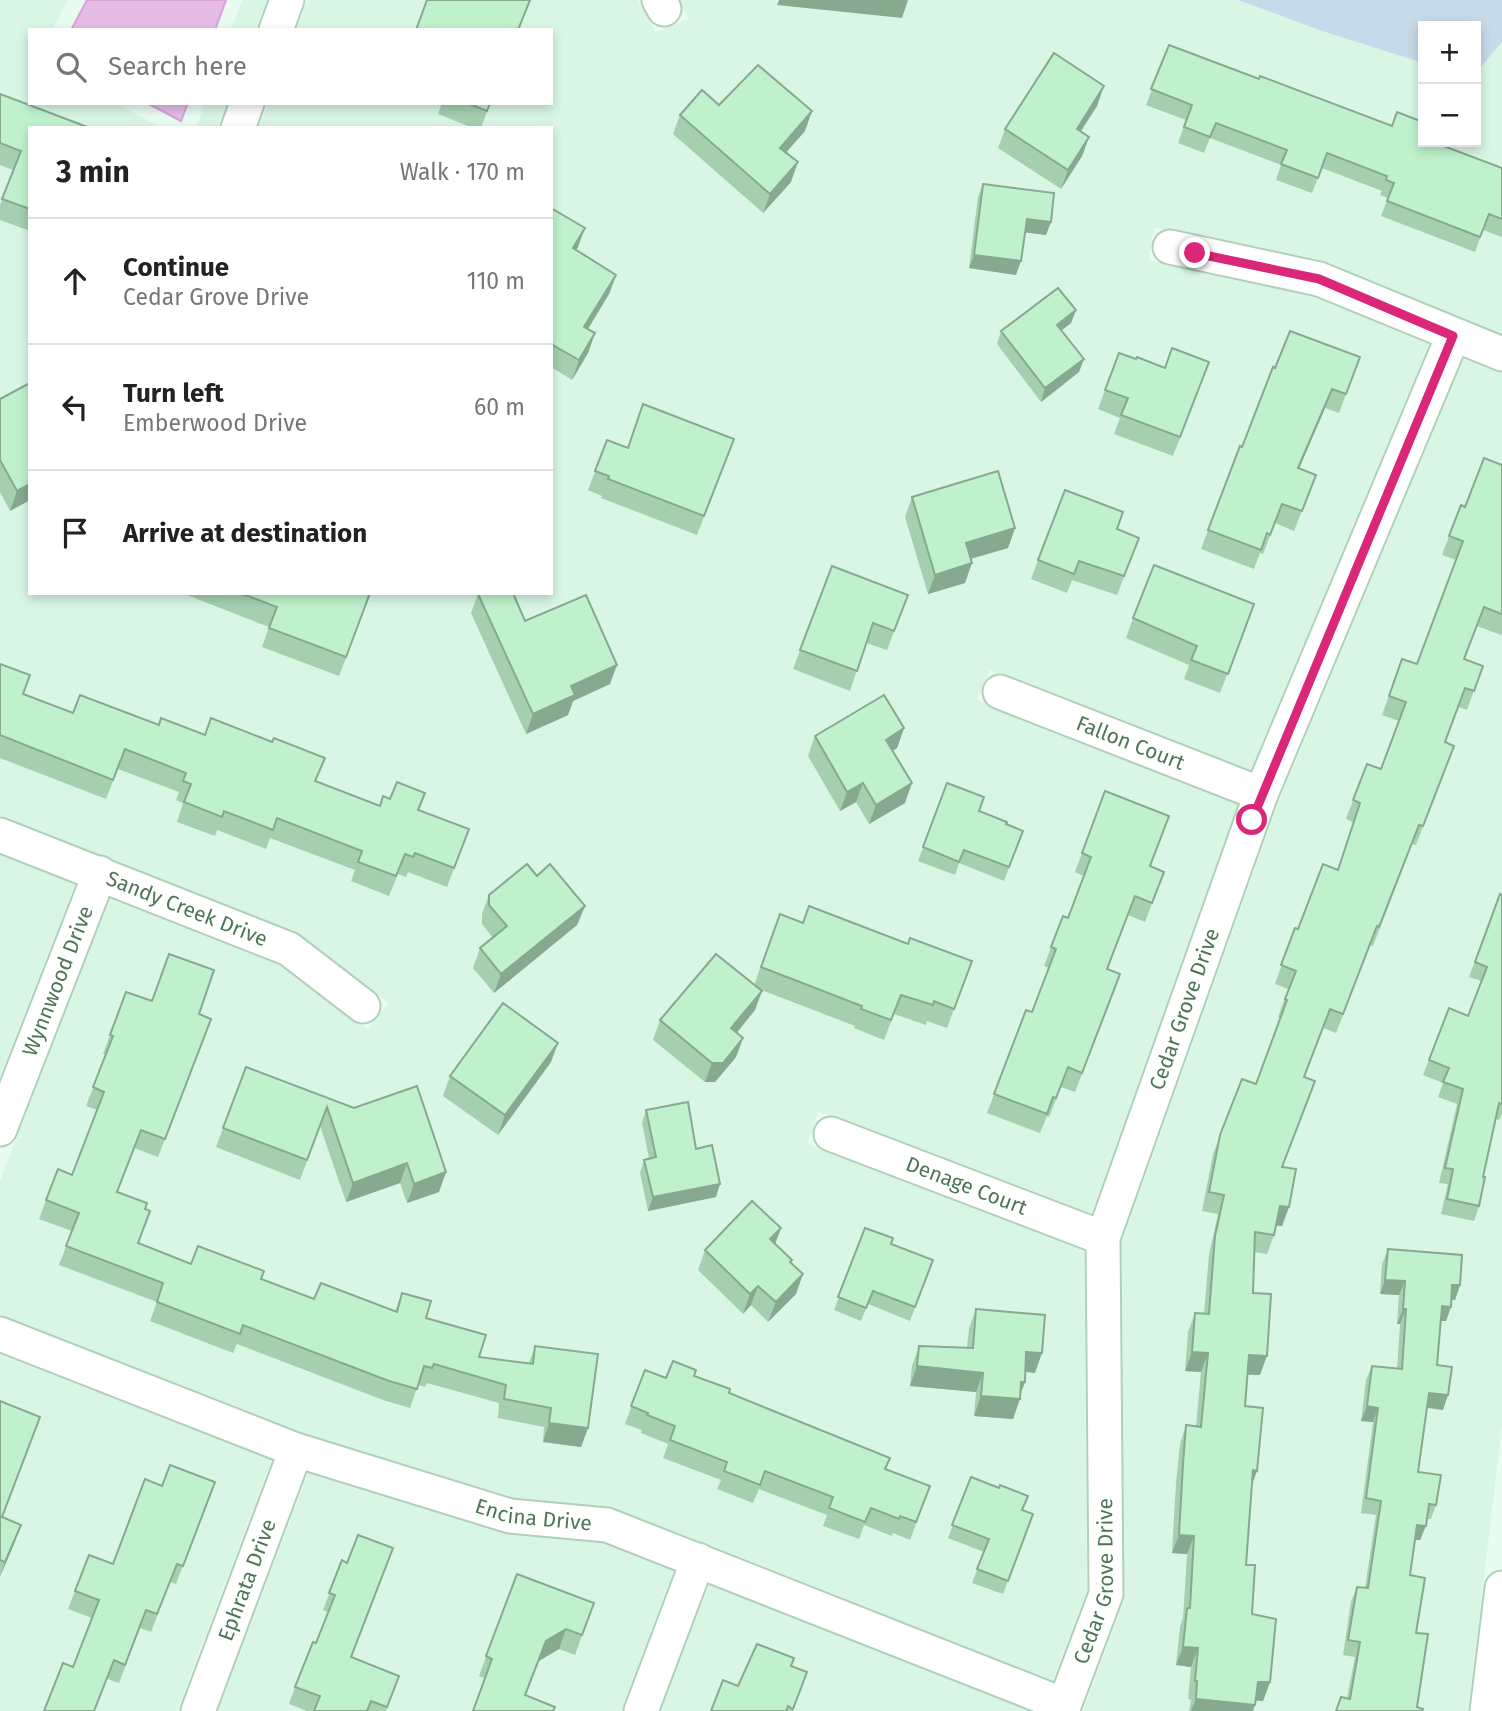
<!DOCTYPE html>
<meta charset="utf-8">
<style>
:root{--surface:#fff;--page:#f6f6f6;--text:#222;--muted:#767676;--line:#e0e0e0}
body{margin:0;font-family:"Fira Sans",sans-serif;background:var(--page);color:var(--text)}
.controls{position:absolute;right:21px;top:21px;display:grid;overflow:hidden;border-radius:0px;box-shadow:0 4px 10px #0003}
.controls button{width:63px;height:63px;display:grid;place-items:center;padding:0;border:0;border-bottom:2px solid var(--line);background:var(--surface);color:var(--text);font:35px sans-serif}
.stop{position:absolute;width:21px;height:21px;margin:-16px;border:5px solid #db2777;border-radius:50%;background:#fff}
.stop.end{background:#db2777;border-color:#fff;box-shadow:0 2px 7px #0008}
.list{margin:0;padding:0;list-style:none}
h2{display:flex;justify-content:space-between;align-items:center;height:91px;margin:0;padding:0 28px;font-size:30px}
h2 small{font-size:23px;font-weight:400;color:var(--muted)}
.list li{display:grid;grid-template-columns:46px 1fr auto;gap:21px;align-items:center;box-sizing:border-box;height:126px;padding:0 28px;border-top:2px solid var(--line)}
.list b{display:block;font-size:26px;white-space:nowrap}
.list p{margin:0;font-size:23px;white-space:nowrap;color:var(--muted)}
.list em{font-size:23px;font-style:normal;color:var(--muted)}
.icon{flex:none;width:38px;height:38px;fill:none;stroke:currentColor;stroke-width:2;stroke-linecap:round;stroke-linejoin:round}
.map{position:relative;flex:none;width:1502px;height:1711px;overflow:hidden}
.search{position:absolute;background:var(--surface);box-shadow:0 4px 10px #0003;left:28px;top:28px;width:525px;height:77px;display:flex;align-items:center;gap:18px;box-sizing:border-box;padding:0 24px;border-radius:0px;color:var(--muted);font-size:26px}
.panel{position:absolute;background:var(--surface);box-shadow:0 4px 10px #0003;left:28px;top:126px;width:525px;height:469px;border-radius:0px}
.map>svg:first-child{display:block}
</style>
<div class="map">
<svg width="1502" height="1711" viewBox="0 0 1502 1711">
<rect width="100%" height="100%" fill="#e8fcf1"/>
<!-- residential -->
<g fill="#d9f6e5">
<path d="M 0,0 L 68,0 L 52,30 L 30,30 L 30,103 L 116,103 L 162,128 L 30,128 L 30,593 L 551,593 L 551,128 L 258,128 L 268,103 L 551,103 L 551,30 L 296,30 L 308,0 L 638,0 L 656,32 L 689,19 L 679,0 L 1238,0 L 1322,31 L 1423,63 L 1423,142 L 1476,142 L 1476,73 L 1502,42 L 1502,336 L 1326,264 L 1154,227 L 1149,260 L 1314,295 L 1429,344 L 1250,772 L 990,670 L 977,700 L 1238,803 L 1091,1215 L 819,1112 L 807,1143 L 1084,1249 L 1087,1590 L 1052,1682 L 613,1509 L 513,1498 L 302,1434 L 0,1315 L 0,1181 L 111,896 L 280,964 L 367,1029 L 389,1004 L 296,933 L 0,816 Z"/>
<path d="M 242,0 L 267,0 L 255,30 L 231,30 Z"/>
<path d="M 205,103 L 227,103 L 217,128 L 196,128 Z"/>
<path d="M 1464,358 L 1502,373 L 1502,1427 L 1468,1711 L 1083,1711 L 1124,1601 L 1122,1242 L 1279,801 Z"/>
<path d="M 0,853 L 76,882 L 0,1076 Z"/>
<path d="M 0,1352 L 272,1459 L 177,1711 L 0,1711 Z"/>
<path d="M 309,1471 L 506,1532 L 603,1541 L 674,1569 L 621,1711 L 218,1711 Z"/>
<path d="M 710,1582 L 1033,1711 L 661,1711 Z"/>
</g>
<!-- green -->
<path fill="#c6daea" d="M 1238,0 L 1502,0 L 1502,42 L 1476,73 L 1476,26 L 1423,26 L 1423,63 L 1322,31 Z"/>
<!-- water -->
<g fill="#e6bce6" stroke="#d8a2d8" stroke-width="2">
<path d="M 87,0 L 226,0 L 215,30 L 71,30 Z"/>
<path d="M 147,103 L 188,103 L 181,121 Z"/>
</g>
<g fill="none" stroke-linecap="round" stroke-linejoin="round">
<!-- street casing -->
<g stroke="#b0d0ba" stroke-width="37">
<g id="street">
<path d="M 659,0 L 664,9"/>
<path d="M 276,30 L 287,0"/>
<path d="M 238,128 L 247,103"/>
<path d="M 1170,247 L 1319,279 L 1502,354"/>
<path id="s1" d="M 1000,692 L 1261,794"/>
<path id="s2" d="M 0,835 L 289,949 L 363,1006"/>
<path id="s3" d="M 0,1129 L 100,873"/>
<path id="s4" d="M 831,1134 L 1103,1238"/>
<path id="s5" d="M 0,1334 L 296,1450 L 510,1516 L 607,1525 L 1064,1705"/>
<path id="s6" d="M 198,1711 L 296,1450"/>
<path d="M 641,1711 L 698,1560"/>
<path id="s7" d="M 1062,1711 L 1106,1594 L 1103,1238 L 1261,794 L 1453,336"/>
<path d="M 1487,1711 L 1502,1588"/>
</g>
</g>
<!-- street -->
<use href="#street" stroke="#fff" stroke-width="33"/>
</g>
<!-- wall -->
<g fill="#a4d0af">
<path d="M 1169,45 L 1502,168 L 1502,237 L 1483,230 L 1475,252 L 1381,216 L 1388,198 L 1380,195 L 1382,191 L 1322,168 L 1312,193 L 1276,180 L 1281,165 L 1210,138 L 1204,153 L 1178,143 L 1186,120 L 1146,105 Z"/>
<path d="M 0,94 L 30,128 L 30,231 L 0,220 L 0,205 L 13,170 L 0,165 Z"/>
<path d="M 442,103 L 490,103 L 481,128 L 473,128 L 438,114 Z"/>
<path d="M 719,105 L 805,131 L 786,153 L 791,182 L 763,213 L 673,134 L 680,115 Z"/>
<path d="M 1097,106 L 1081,131 L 1089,137 L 1082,156 L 1061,189 L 998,148 L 1005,129 Z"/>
<path d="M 983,184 L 1046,235 L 1025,232 L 1016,275 L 969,268 L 978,197 Z"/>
<path d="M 551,208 L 578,247 L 576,250 L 616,275 L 609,294 L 588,329 L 595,333 L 588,353 L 572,380 L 551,367 Z"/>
<path d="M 1076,310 L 1071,323 L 1061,330 L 1079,372 L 1041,402 L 997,344 L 1001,331 Z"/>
<path d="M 1119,353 L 1136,359 L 1165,368 L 1209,362 L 1173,456 L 1114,434 L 1120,418 L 1098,409 Z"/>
<path d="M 1360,357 L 1339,413 L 1325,408 L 1299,468 L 1316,475 L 1294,531 L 1275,523 L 1263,554 L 1260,553 L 1254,569 L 1201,549 L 1240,446 L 1242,447 Z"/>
<path d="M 30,383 L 30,500 L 10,511 L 0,492 L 0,399 Z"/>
<path d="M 643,404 L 734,439 L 697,535 L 601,498 L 602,496 L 588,490 L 607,440 L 628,448 Z"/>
<path d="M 1502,465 L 1502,633 L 1501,635 L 1477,626 L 1464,659 L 1483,666 L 1467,710 L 1459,707 L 1445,742 L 1454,746 L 1416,845 L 1412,844 L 1373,946 L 1370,945 L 1336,1033 L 1323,1028 L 1304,1077 L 1283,1167 L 1289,1207 L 1282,1226 L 1276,1225 L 1274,1235 L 1267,1254 L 1254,1252 L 1253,1293 L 1260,1375 L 1248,1375 L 1245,1406 L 1251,1486 L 1246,1565 L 1252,1614 L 1270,1682 L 1263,1701 L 1256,1701 L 1253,1711 L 1189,1711 L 1191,1700 L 1188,1699 L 1191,1667 L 1176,1665 L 1180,1627 L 1183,1618 L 1187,1554 L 1172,1553 L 1176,1483 L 1180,1444 L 1186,1425 L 1196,1426 L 1201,1372 L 1185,1371 L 1188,1332 L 1195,1313 L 1204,1314 L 1209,1255 L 1218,1214 L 1202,1211 L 1213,1154 L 1242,1079 L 1256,1084 L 1280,1018 L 1278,1017 L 1288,989 L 1275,984 L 1295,928 L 1298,929 L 1338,870 L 1353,822 L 1346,819 L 1367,764 L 1381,769 L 1399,721 L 1382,715 L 1402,659 L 1417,664 L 1456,560 L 1442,555 L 1461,505 L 1465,507 Z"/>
<path d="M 1065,490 L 1117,529 L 1139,538 L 1117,595 L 1072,580 L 1067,593 L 1031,579 Z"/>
<path d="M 912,497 L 1015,528 L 1008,548 L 971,559 L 965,583 L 928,594 L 905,517 Z"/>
<path d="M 832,566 L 908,595 L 887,650 L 866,643 L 850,691 L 793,669 Z"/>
<path d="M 182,593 L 371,593 L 339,676 L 262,647 L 269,627 Z"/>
<path d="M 478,594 L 525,621 L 610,684 L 573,701 L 568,715 L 526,734 L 471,613 Z"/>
<path d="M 1254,604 L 1220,693 L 1184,679 L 1189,665 L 1126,638 L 1133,618 Z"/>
<path d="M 0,664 L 23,694 L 73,713 L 159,725 L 316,782 L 380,806 L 419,810 L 469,829 L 447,887 L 408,872 L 406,877 L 398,874 L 389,896 L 351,881 L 355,870 L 270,838 L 266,849 L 217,830 L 215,836 L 177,822 L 183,803 L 176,800 L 179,792 L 118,769 L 106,799 L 0,758 Z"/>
<path d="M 904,728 L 897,748 L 893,751 L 905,803 L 869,824 L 856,802 L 840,811 L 808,756 L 815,736 Z"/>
<path d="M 947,783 L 979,811 L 1006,824 L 1023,831 L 1004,881 L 959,863 L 955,875 L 918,861 Z"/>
<path d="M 1105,791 L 1150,867 L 1164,872 L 1145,922 L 1128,915 L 1107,969 L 1113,993 L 1075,1092 L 1061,1087 L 1049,1117 L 1047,1116 L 1040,1133 L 987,1113 L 1026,1010 L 1032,1012 L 1049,968 L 1044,966 L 1051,947 L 1068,918 L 1084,876 L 1075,872 Z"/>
<path d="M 537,876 L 585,906 L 577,925 L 494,993 L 473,968 L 480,948 L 493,938 L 482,924 L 482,914 L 489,895 Z"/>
<path d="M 1500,894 L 1502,895 L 1502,1114 L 1499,1120 L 1496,1119 L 1483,1177 L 1479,1206 L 1474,1221 L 1441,1214 L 1448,1184 L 1439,1183 L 1457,1104 L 1438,1097 L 1443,1083 L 1423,1075 L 1449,1008 L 1468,1016 L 1481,981 L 1469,977 Z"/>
<path d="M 780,914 L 803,923 L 908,944 L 972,961 L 947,1028 L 927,1021 L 926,1025 L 894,1014 L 884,1040 L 854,1028 L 855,1026 L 759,989 L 755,1010 L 737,1033 L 743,1038 L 736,1057 L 715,1082 L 705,1082 L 653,1040 L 660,1020 L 754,985 Z"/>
<path d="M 126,992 L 211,1019 L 158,1157 L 134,1148 L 117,1192 L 145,1209 L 138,1244 L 191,1264 L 261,1279 L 314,1299 L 395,1311 L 402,1293 L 426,1318 L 479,1357 L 529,1363 L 535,1346 L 588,1428 L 581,1447 L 543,1442 L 544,1427 L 498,1418 L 499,1403 L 427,1383 L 425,1387 L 418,1385 L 410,1408 L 383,1400 L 237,1344 L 233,1353 L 150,1321 L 157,1302 L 59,1265 L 72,1231 L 39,1219 L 58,1169 L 72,1175 L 97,1110 L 86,1106 L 106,1055 L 103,1054 Z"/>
<path d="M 551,1062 L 498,1135 L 443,1096 L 450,1076 Z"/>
<path d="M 246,1067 L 354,1108 L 439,1192 L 407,1203 L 400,1183 L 346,1202 L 320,1126 L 300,1180 L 216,1147 Z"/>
<path d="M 646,1110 L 696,1149 L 716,1197 L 648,1211 L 640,1173 L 644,1160 L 649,1158 L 642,1123 Z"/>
<path d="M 781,1228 L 775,1244 L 792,1260 L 791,1263 L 796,1294 L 768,1322 L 751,1305 L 743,1314 L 698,1270 L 705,1250 Z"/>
<path d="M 865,1228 L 891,1244 L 933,1260 L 910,1321 L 868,1304 L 861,1321 L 834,1310 Z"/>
<path d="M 1388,1249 L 1460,1285 L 1455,1300 L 1451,1299 L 1451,1307 L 1446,1321 L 1441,1321 L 1437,1365 L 1443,1410 L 1427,1408 L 1418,1472 L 1436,1505 L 1431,1519 L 1427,1519 L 1420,1540 L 1415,1540 L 1410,1575 L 1416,1633 L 1417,1707 L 1422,1711 L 1336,1711 L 1341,1697 L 1347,1698 L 1355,1657 L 1343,1655 L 1351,1602 L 1357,1587 L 1365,1588 L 1376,1515 L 1361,1513 L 1373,1422 L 1361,1421 L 1366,1380 L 1372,1366 L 1397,1369 L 1400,1324 L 1397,1324 L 1399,1295 L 1380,1294 L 1382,1264 Z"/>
<path d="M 976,1309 L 1035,1373 L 1025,1372 L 1025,1382 L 1013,1419 L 974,1416 L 976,1392 L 910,1386 L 912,1366 L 919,1346 L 967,1347 L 969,1328 Z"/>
<path d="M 645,1370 L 666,1378 L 694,1376 L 886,1469 L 930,1486 L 910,1540 L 893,1533 L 892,1536 L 864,1525 L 859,1539 L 823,1526 L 827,1515 L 759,1489 L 753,1503 L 717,1489 L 721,1480 L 663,1458 L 668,1444 L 641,1433 L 642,1430 L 625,1424 Z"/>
<path d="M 0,1401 L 2,1517 L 21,1525 L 0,1577 Z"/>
<path d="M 971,1477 L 1022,1510 L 1033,1514 L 1003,1594 L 972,1583 L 984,1552 L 948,1538 Z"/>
<path d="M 215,1482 L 176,1584 L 170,1582 L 151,1632 L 140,1628 L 119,1683 L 73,1667 L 92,1618 L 68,1609 L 89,1555 L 113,1564 L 162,1486 Z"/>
<path d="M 342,1560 L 351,1657 L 399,1676 L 386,1711 L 307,1711 L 289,1704 L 295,1687 L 316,1643 L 328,1612 L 323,1610 Z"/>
<path d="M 517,1574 L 594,1603 L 575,1655 L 559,1649 L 539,1661 L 526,1696 L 553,1711 L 479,1676 Z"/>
<path d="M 791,1666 L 807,1672 L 793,1711 L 711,1711 L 738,1686 Z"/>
</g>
<!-- shaded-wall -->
<g fill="#86a98f">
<path d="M 779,0 L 908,0 L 902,18 L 777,5 Z"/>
<path d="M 1104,86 L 1097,106 L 1070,148 L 1077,129 Z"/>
<path d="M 812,111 L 805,131 L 773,167 L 780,148 Z"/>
<path d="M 1089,137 L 1082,156 L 1061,189 L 1068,170 Z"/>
<path d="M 798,162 L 791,182 L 763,213 L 770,194 Z"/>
<path d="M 1027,219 L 1051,222 L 1046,235 L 1022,232 Z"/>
<path d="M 585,228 L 578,247 L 566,267 L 573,248 Z"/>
<path d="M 974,255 L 1021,261 L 1016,275 L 969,268 Z"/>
<path d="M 616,275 L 609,294 L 577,347 L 584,327 Z"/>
<path d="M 1076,310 L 1071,323 L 1052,338 L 1057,325 Z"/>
<path d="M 595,333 L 588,353 L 572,380 L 579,360 Z"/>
<path d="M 1084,359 L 1079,372 L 1041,402 L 1045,388 Z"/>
<path d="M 1332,389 L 1325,408 L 1291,487 L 1298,468 Z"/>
<path d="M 30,484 L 30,500 L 10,511 L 17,491 Z"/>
<path d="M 1015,528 L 1008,548 L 959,562 L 966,543 Z"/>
<path d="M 972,563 L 965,583 L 928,594 L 935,575 Z"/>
<path d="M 617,665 L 610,684 L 573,701 L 568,715 L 526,734 L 533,714 L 571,686 Z"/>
<path d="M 904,728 L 897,748 L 879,759 L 886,740 Z"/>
<path d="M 863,783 L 856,802 L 840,811 L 847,792 Z"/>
<path d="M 912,783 L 905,803 L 869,824 L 876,805 Z"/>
<path d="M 585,906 L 577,925 L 494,993 L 501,974 Z"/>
<path d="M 762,991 L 755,1010 L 724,1048 L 731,1028 Z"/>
<path d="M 743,1038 L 736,1057 L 715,1082 L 705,1082 L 712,1063 Z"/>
<path d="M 558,1043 L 551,1062 L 498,1135 L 505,1115 Z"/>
<path d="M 407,1163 L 400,1183 L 346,1202 L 353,1183 Z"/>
<path d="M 446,1172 L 439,1192 L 407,1203 L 414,1184 Z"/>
<path d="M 720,1184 L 716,1197 L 648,1211 L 653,1197 Z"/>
<path d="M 1280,1206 L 1289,1207 L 1282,1226 L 1273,1225 Z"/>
<path d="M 781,1228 L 774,1247 L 770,1239 Z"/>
<path d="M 803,1274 L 796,1294 L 768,1322 L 776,1302 Z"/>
<path d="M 1385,1280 L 1405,1281 L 1399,1295 L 1380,1294 Z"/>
<path d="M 1452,1285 L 1460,1285 L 1455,1300 L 1447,1299 Z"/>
<path d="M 758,1286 L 751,1305 L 743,1314 L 750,1294 Z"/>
<path d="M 1442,1306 L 1451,1307 L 1446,1321 L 1437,1321 Z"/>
<path d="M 1403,1309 L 1406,1309 L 1400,1324 L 1397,1324 Z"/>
<path d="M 1026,1352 L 1042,1353 L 1035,1373 L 1019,1371 Z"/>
<path d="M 1192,1352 L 1208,1353 L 1201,1372 L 1185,1371 Z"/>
<path d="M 1249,1355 L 1267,1356 L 1260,1375 L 1243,1374 Z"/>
<path d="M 917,1366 L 983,1373 L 976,1392 L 910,1386 Z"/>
<path d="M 1021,1382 L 1025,1382 L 1018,1399 L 1020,1399 L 1013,1419 L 974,1416 L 981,1396 Z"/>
<path d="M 1429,1393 L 1448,1395 L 1443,1410 L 1424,1407 Z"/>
<path d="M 1367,1406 L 1378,1408 L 1373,1422 L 1361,1421 Z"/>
<path d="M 549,1423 L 588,1428 L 581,1447 L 543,1442 Z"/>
<path d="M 1253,1470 L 1257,1471 L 1250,1490 Z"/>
<path d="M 21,1525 L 14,1544 L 0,1577 L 5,1562 Z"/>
<path d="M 1417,1525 L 1426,1526 L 1420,1540 L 1411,1540 Z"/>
<path d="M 1179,1535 L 1194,1536 L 1187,1554 L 1172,1553 Z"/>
<path d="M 566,1629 L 559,1649 L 539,1661 L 546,1641 Z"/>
<path d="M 1183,1647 L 1198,1648 L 1191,1667 L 1176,1665 Z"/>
<path d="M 1258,1682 L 1270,1682 L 1263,1701 L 1251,1700 Z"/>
<path d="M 1196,1699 L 1255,1705 L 1253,1711 L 1191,1711 Z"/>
</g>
<!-- building -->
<g fill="#bff2cc" stroke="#86a98f" stroke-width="2">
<path d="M 427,0 L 530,0 L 518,30 L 416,30 Z"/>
<path d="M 1169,45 L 1259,79 L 1260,76 L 1392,126 L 1397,112 L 1423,122 L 1423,128 L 1420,137 L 1423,138 L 1423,142 L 1433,142 L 1502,168 L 1502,219 L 1489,214 L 1480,237 L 1387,201 L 1394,183 L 1386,180 L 1387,176 L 1327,153 L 1318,178 L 1281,164 L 1287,150 L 1216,123 L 1210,137 L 1184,127 L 1192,105 L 1151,89 Z"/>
<path d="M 1054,53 L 1104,86 L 1077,129 L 1089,137 L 1068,170 L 1005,129 Z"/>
<path d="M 758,65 L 812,111 L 780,148 L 798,162 L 770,194 L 680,115 L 702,90 L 719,105 Z"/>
<path d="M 0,94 L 90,128 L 30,128 L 30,209 L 2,199 L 21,151 L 0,143 Z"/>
<path d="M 467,103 L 490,103 L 487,111 Z"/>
<path d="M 983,184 L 1054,193 L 1051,222 L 1027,219 L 1021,261 L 974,255 Z"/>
<path d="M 551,208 L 585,228 L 573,248 L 616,275 L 584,327 L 595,333 L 579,360 L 551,344 Z"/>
<path d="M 1058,288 L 1076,310 L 1057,325 L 1084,359 L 1045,388 L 1001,331 Z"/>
<path d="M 1290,331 L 1360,357 L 1346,394 L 1332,389 L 1298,468 L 1316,475 L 1302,511 L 1282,504 L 1270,535 L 1267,533 L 1261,550 L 1208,530 L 1240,446 L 1242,447 L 1273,367 L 1275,368 Z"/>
<path d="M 1172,348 L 1209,362 L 1180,437 L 1121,415 L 1128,398 L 1105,390 L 1119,353 L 1136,359 L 1137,357 L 1165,368 Z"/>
<path d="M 30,383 L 30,484 L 17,491 L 0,460 L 0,399 Z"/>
<path d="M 643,404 L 734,439 L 704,516 L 608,479 L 609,476 L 595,471 L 607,440 L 628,448 Z"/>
<path d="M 1484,458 L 1502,465 L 1502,614 L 1484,607 L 1464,659 L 1483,666 L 1474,691 L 1465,688 L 1445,742 L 1454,746 L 1423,826 L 1419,825 L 1379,927 L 1377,926 L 1343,1014 L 1330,1009 L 1304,1077 L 1315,1081 L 1282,1167 L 1296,1169 L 1289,1207 L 1280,1206 L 1274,1235 L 1255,1232 L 1253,1293 L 1271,1294 L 1267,1356 L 1249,1355 L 1245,1406 L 1263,1408 L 1257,1471 L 1253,1470 L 1246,1565 L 1255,1565 L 1252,1614 L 1276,1619 L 1270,1682 L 1258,1682 L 1255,1705 L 1196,1699 L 1197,1681 L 1195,1681 L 1198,1648 L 1183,1647 L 1187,1608 L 1190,1608 L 1194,1536 L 1179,1535 L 1183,1464 L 1186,1425 L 1201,1427 L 1208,1353 L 1192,1352 L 1195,1313 L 1209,1314 L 1215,1236 L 1224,1195 L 1209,1192 L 1220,1135 L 1242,1079 L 1256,1084 L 1287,1000 L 1285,999 L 1296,971 L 1281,965 L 1295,928 L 1298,929 L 1323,864 L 1338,870 L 1360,803 L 1353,800 L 1367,764 L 1381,769 L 1406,702 L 1389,696 L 1402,659 L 1417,664 L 1463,541 L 1449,536 L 1461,505 L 1465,507 Z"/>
<path d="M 998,471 L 1015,528 L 966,543 L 972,563 L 935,575 L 912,497 Z"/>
<path d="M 1065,490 L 1123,512 L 1117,529 L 1139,538 L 1124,576 L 1079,561 L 1074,574 L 1038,560 Z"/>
<path d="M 1154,565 L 1254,604 L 1228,674 L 1191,660 L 1197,646 L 1133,618 Z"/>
<path d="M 832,566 L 908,595 L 894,631 L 873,623 L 857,671 L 800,650 Z"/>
<path d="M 240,593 L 370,593 L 346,657 L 269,628 L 277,607 Z"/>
<path d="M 480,593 L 513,593 L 525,621 L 586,595 L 617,665 L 571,686 L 575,695 L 533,714 L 478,594 Z"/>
<path d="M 0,664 L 30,675 L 23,694 L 73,713 L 80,695 L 159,725 L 161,718 L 205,735 L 211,718 L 272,742 L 274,738 L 325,758 L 315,781 L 380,806 L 383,796 L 390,799 L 397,782 L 425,793 L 418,810 L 469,829 L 454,868 L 415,853 L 413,857 L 405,854 L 396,876 L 358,862 L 362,851 L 277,818 L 273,830 L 224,811 L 222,817 L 184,802 L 191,784 L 183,781 L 186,773 L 125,749 L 113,780 L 0,735 Z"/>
<path d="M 884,695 L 904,728 L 886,740 L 912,783 L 876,805 L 863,783 L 847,792 L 815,736 Z"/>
<path d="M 947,783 L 984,797 L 979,811 L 1007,822 L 1006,824 L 1023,831 L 1009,867 L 964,850 L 959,862 L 923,847 Z"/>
<path d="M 1105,791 L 1169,816 L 1150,866 L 1164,872 L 1152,903 L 1135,896 L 1107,969 L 1120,974 L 1082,1073 L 1068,1067 L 1056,1098 L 1053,1097 L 1047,1114 L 994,1094 L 1026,1010 L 1032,1012 L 1056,949 L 1051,947 L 1063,916 L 1068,918 L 1091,857 L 1082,853 Z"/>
<path d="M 527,864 L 537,876 L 550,864 L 585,906 L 501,974 L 480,948 L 507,926 L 489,905 L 489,895 Z"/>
<path d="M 1500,894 L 1502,895 L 1502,1104 L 1499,1103 L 1483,1177 L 1485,1177 L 1479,1206 L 1447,1199 L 1453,1169 L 1445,1168 L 1463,1089 L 1443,1082 L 1449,1068 L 1429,1060 L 1449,1008 L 1468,1016 L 1487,967 L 1475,962 Z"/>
<path d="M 809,906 L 908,944 L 910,938 L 972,961 L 954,1009 L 934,1001 L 933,1005 L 901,995 L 891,1020 L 861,1009 L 862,1006 L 761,967 L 780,914 L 803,923 Z"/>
<path d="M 169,954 L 214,970 L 199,1014 L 211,1019 L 165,1139 L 141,1130 L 117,1192 L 147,1203 L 145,1209 L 150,1211 L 138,1243 L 191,1264 L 198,1246 L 264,1271 L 261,1279 L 314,1299 L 321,1283 L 397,1312 L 402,1293 L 431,1301 L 426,1318 L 486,1335 L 479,1357 L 533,1364 L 535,1346 L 598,1354 L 588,1428 L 549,1423 L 551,1408 L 504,1399 L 506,1385 L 434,1364 L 432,1368 L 424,1366 L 417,1389 L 389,1381 L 243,1325 L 240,1334 L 157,1302 L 163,1283 L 66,1246 L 79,1213 L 46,1200 L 58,1169 L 72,1175 L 104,1092 L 93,1087 L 113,1036 L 110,1035 L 126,992 L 152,1001 Z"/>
<path d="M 716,954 L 762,991 L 731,1028 L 743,1038 L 723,1063 L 712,1063 L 660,1020 Z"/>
<path d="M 503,1003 L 558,1043 L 505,1115 L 450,1076 Z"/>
<path d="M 246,1067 L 354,1108 L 417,1086 L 446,1172 L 414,1184 L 407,1163 L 353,1183 L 327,1107 L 307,1160 L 223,1128 Z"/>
<path d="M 688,1102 L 696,1149 L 712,1145 L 720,1184 L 653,1197 L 644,1160 L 656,1157 L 646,1110 Z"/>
<path d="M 752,1201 L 781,1228 L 770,1239 L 792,1260 L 790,1262 L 803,1274 L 776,1302 L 758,1286 L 750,1294 L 705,1250 Z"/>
<path d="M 865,1228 L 893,1238 L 891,1244 L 933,1260 L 915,1307 L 873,1291 L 866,1308 L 838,1297 Z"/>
<path d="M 1388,1249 L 1462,1255 L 1460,1285 L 1452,1285 L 1451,1307 L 1442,1306 L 1437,1365 L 1452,1367 L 1448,1395 L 1429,1393 L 1418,1472 L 1441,1475 L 1436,1505 L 1429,1504 L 1426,1526 L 1417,1525 L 1410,1575 L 1425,1578 L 1416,1633 L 1428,1634 L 1417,1707 L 1423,1709 L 1422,1711 L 1336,1711 L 1341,1697 L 1350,1699 L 1360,1642 L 1348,1640 L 1357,1587 L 1368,1588 L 1381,1501 L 1366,1498 L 1378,1408 L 1367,1406 L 1372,1366 L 1402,1369 L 1406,1309 L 1403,1309 L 1405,1281 L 1385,1280 Z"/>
<path d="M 976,1309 L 1045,1315 L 1042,1353 L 1026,1352 L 1025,1382 L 1021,1382 L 1020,1399 L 981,1396 L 983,1373 L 917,1366 L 919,1346 L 973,1348 Z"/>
<path d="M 673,1361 L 696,1370 L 694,1376 L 730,1389 L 729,1393 L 890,1458 L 885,1469 L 930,1486 L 916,1522 L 900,1516 L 899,1519 L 871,1508 L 865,1522 L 829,1508 L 833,1497 L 765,1471 L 760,1485 L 724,1471 L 727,1462 L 670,1440 L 675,1426 L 647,1415 L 648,1413 L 631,1406 L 645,1370 L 666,1378 Z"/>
<path d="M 0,1401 L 40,1417 L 2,1517 L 21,1525 L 5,1562 L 0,1560 Z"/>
<path d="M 170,1465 L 215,1482 L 183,1566 L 177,1564 L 157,1614 L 146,1610 L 125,1665 L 114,1660 L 94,1711 L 44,1711 L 63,1663 L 73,1667 L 99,1600 L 75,1591 L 89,1555 L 113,1564 L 145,1479 L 162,1486 Z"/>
<path d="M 971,1477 L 999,1488 L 1000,1485 L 1028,1496 L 1022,1510 L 1033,1514 L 1008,1581 L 977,1569 L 989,1539 L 952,1525 Z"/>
<path d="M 358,1535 L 393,1548 L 351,1657 L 399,1676 L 387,1707 L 371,1701 L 367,1711 L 314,1711 L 320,1696 L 295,1687 L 313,1642 L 316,1643 L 335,1595 L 329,1593 L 342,1560 L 347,1563 Z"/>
<path d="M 517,1574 L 594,1603 L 582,1635 L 566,1629 L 546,1641 L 525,1695 L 555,1707 L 553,1711 L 473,1711 L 492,1659 L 486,1656 Z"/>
<path d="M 757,1644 L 794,1658 L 791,1666 L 807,1672 L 793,1709 L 788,1706 L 786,1711 L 711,1711 L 723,1680 L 738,1686 Z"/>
</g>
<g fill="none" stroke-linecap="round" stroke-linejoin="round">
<!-- route -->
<path stroke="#db2777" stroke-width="9" d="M 1195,253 L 1319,279 L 1453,336 L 1252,820"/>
</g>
<g text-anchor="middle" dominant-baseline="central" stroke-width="7" stroke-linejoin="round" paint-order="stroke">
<!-- street labels -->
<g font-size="21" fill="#4c7654" stroke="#eefff6">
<text stroke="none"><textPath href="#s1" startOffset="140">Fallon Court</textPath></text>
<text stroke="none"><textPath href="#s2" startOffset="201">Sandy Creek Drive</textPath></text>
<text stroke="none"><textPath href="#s3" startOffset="159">Wynnwood Drive</textPath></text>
<text stroke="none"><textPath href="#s7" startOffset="724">Cedar Grove Drive</textPath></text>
<text stroke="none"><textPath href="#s4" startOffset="145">Denage Court</textPath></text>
<text stroke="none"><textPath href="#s5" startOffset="565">Encina Drive</textPath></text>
<text stroke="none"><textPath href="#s6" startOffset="140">Ephrata Drive</textPath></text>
<text stroke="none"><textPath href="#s7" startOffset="136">Cedar Grove Drive</textPath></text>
</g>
</g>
</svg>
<div class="controls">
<button>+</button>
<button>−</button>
</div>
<div class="stop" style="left:1252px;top:820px"></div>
<div class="stop end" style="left:1195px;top:253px"></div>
<div class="search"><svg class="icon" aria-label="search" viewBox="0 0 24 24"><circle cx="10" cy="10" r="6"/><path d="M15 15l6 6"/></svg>Search here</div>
<section class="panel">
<h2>3 min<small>Walk · 170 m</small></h2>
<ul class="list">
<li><svg class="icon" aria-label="ahead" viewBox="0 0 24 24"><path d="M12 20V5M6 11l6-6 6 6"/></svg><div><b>Continue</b><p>Cedar Grove Drive</p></div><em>110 m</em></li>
<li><svg class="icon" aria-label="left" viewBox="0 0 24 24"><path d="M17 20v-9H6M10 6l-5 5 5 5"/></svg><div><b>Turn left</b><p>Emberwood Drive</p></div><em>60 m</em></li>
<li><svg class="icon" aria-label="arrive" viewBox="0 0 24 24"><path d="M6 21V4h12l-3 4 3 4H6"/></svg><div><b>Arrive at destination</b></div></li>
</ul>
</section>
</div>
